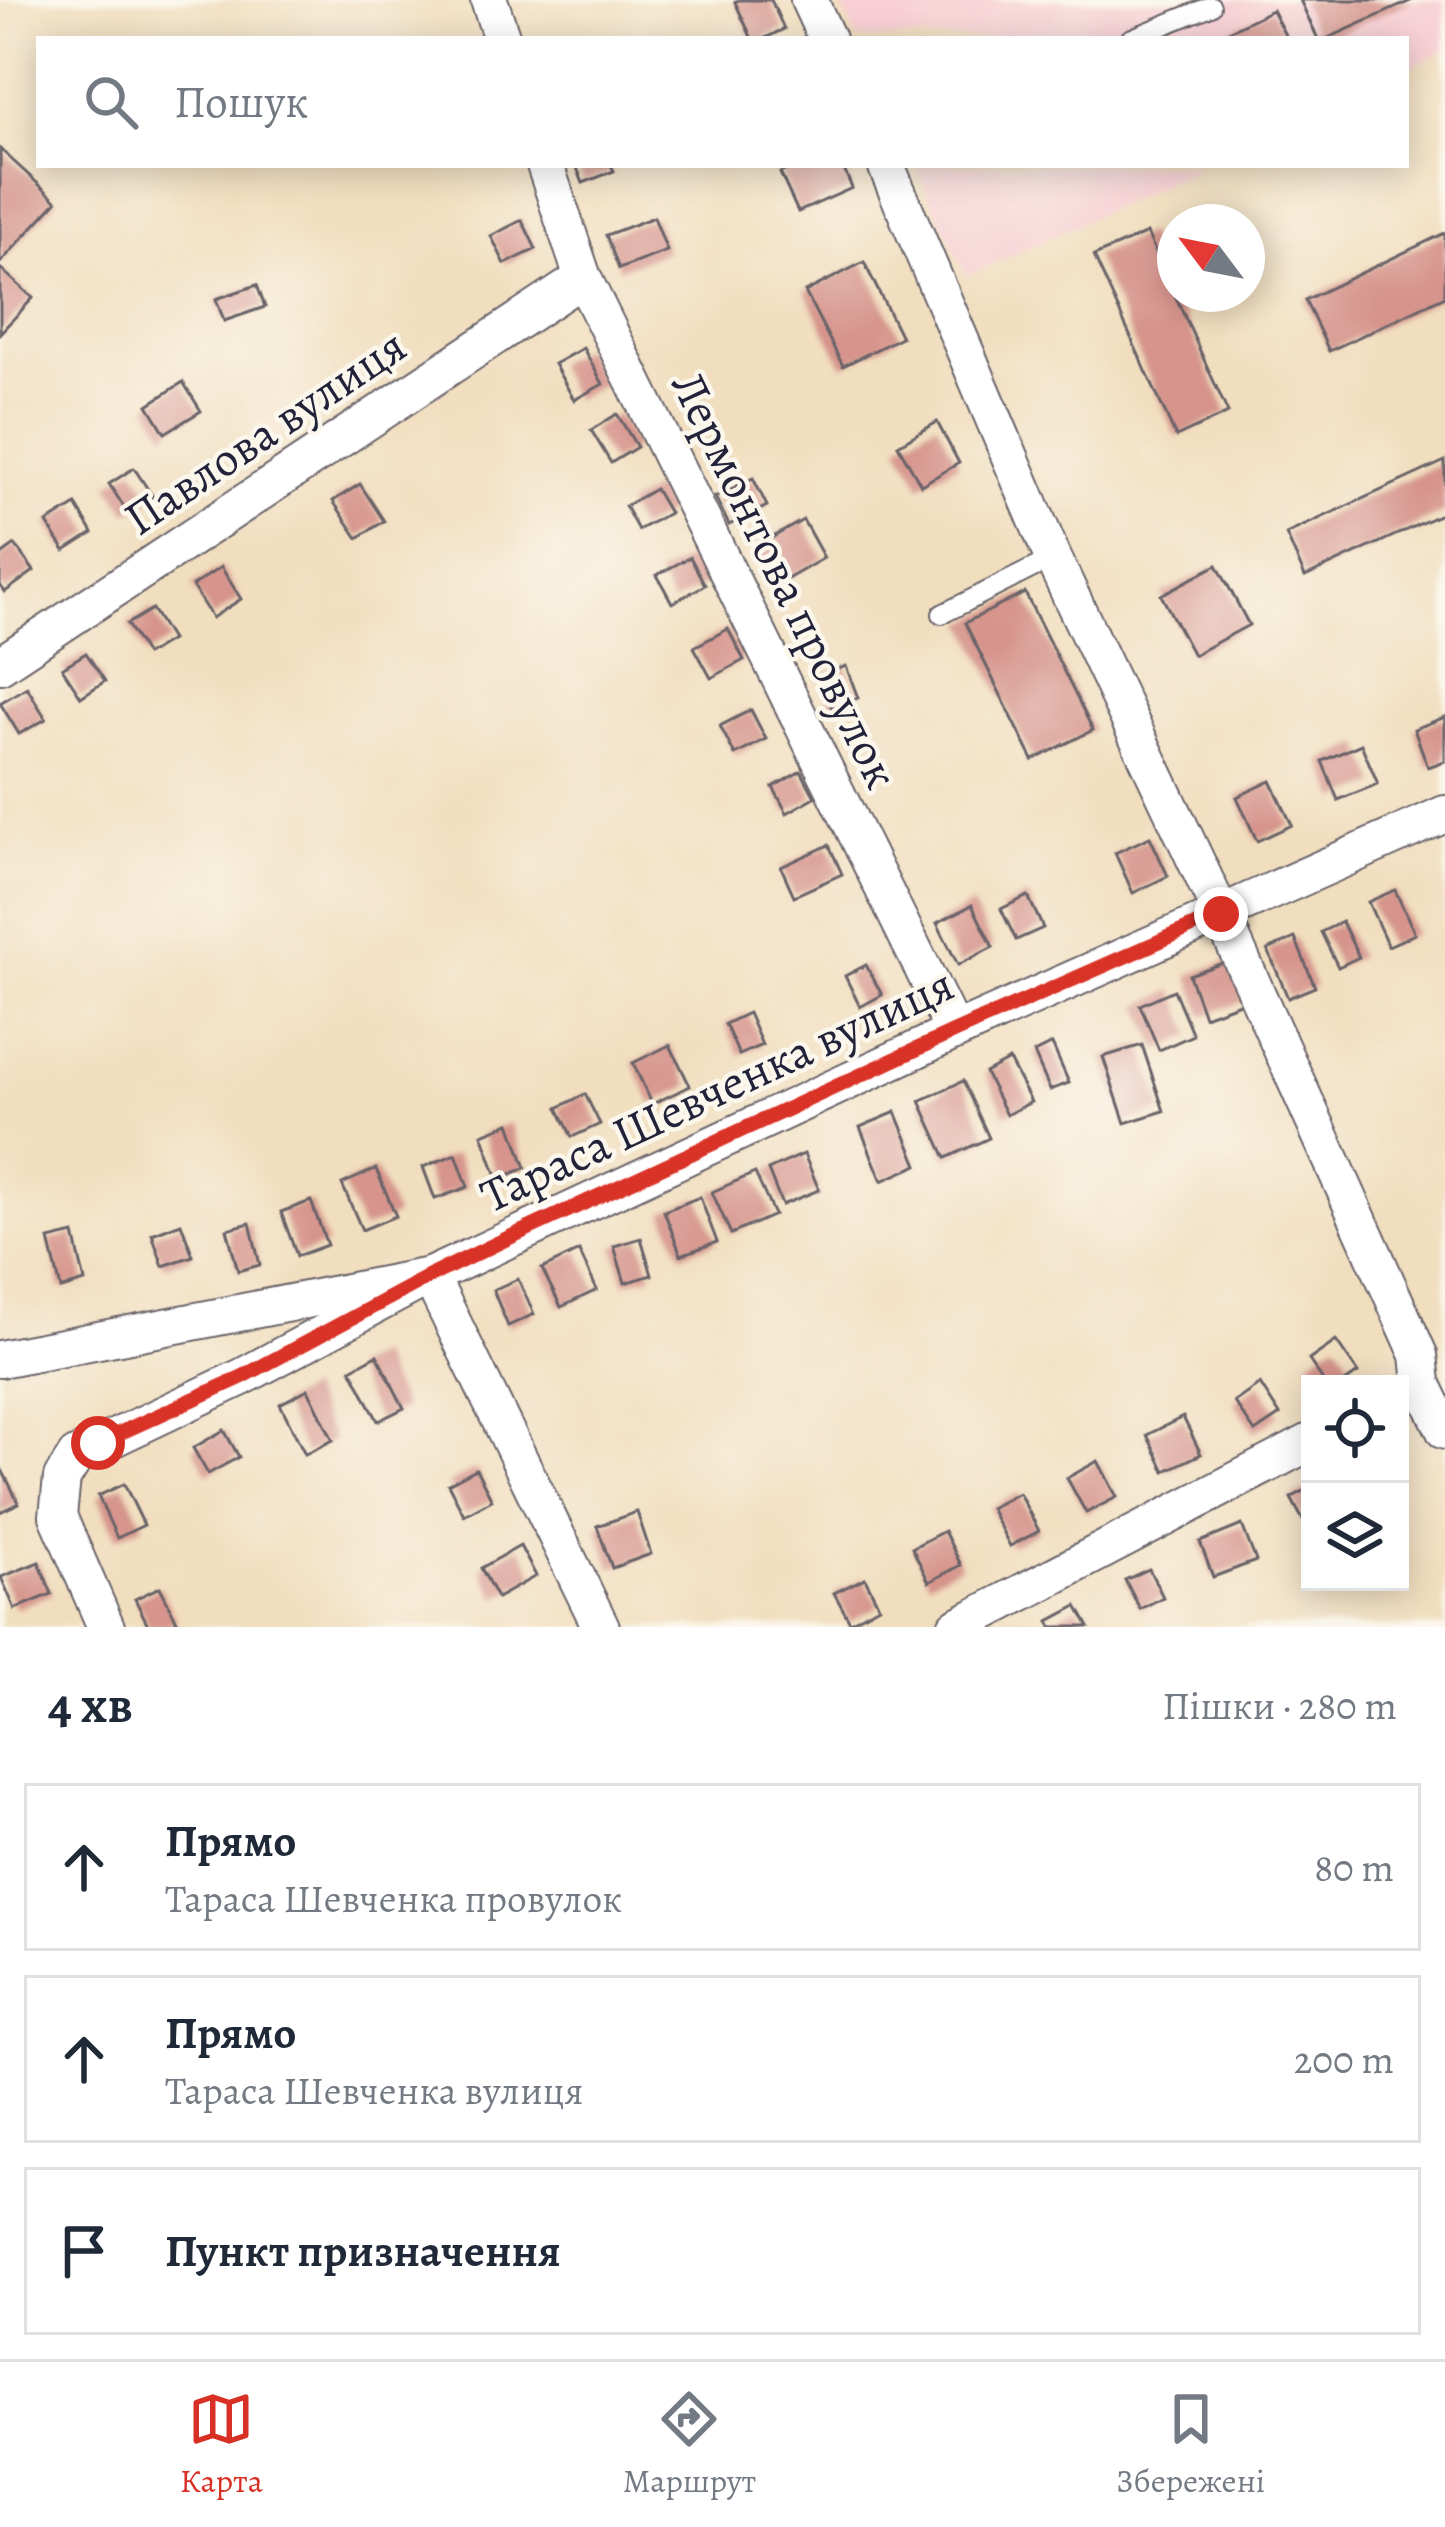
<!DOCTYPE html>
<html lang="uk">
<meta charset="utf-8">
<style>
:root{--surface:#fff;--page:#f6f6f7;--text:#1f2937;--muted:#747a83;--line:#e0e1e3;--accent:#d93025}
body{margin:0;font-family:Alegreya,serif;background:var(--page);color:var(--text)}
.controls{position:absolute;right:36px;bottom:36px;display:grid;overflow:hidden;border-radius:0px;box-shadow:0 6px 30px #0003}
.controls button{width:108px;height:108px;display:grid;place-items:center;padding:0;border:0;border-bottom:3px solid var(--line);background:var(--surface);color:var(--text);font:60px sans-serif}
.compass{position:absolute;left:1157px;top:204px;width:108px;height:108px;border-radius:50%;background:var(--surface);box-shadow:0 6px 30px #0003;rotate:302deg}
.stop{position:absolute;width:36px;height:36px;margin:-27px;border:9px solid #d93025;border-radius:50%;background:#fff}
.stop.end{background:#d93025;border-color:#fff;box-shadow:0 3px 12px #0008}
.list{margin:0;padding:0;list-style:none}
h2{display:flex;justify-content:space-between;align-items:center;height:156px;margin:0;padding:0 48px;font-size:51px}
h2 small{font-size:39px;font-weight:400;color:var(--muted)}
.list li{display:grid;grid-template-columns:78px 1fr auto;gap:36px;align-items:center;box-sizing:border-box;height:168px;margin:0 24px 24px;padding:0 24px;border:3px solid var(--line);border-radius:0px}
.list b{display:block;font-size:45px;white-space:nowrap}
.list p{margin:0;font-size:39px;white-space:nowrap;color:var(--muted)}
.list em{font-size:39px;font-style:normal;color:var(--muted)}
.icon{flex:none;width:66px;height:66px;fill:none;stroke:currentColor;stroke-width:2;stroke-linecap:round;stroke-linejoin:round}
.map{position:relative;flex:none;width:1445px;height:1627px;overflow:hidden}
.search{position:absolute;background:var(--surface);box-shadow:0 6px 30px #0003;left:36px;right:36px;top:36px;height:132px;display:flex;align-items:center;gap:30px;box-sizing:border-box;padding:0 42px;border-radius:0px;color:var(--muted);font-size:45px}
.sheet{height:732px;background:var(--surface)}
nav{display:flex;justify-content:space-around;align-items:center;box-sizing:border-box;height:168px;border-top:3px solid var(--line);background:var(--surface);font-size:33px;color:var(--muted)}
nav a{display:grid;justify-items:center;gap:6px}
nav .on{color:var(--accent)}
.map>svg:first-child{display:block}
</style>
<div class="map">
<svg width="1445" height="1627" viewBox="0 0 1445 1627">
<rect width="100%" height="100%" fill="#fbf7ec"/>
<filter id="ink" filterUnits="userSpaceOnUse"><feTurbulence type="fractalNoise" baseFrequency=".00833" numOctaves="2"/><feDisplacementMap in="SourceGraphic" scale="24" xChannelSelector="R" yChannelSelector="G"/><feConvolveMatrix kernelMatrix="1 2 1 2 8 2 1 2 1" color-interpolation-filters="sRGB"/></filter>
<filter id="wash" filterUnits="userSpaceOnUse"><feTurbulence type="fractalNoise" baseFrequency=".004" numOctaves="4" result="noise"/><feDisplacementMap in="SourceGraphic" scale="48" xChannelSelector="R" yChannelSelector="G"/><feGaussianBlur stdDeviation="2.7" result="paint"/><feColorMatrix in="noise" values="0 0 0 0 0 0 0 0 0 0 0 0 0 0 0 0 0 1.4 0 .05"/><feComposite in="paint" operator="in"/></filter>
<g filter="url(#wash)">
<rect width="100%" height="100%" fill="#f1debf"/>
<!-- built -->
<g fill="#f7cfd4">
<path d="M 839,0 L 1445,0 L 1445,51 L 1406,69 L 1406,39 L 857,39 Z"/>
<path d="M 915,165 L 1202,165 L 967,276 Z"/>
</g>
<g id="blocks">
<!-- building -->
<g fill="#d6948c">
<path d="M 739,0 L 771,0 L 784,29 L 763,39 L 752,39 L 735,2 Z"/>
<path d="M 1300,0 L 1413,0 L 1326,39 L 1318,39 Z"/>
<path d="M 1272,10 L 1287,39 L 1212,39 Z"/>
<path d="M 0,149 L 57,201 L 0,263 Z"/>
<path d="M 576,165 L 611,165 L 614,171 L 583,183 Z"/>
<path d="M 798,165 L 842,165 L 852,188 L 798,212 L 780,173 Z"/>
<path d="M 654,217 L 667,251 L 619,269 L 606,235 Z"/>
<path d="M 522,220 L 536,249 L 505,264 L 491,236 Z"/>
<path d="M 1147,233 L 1228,413 L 1176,437 L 1094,256 Z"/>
<path d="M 1445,233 L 1445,296 L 1329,351 L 1305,300 Z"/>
<path d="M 864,262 L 901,337 L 843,366 L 805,292 Z"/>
<path d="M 0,268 L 33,298 L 0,333 Z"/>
<path d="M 257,285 L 265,307 L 224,321 L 216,299 Z"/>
<path d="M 583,348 L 603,384 L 574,400 L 554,364 Z"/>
<path d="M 183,382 L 201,411 L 165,433 L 148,405 Z"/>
<path d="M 617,414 L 637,447 L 611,463 L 591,430 Z"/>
<path d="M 937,422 L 959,463 L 921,485 L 898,445 Z"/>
<path d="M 1445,461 L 1445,512 L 1305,577 L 1286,534 Z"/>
<path d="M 134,468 L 153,497 L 128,513 L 109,484 Z"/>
<path d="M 753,478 L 767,506 L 729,525 L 715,497 Z"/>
<path d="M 360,484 L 384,521 L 358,538 L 333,501 Z"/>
<path d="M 655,489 L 669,513 L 638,530 L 625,506 Z"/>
<path d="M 76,505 L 93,533 L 65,551 L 47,523 Z"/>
<path d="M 803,520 L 824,558 L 775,586 L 754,548 Z"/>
<path d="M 15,545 L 34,571 L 5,592 L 0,585 L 0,556 Z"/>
<path d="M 690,557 L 705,585 L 672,603 L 657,575 Z"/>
<path d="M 1217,565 L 1249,625 L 1193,655 L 1161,595 Z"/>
<path d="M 221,567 L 241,599 L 212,618 L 192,586 Z"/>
<path d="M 1025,593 L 1093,730 L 1033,760 L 965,623 Z"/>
<path d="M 152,609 L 171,640 L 146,655 L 127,624 Z"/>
<path d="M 728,629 L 744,660 L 711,678 L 694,647 Z"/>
<path d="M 86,653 L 105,681 L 81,697 L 62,668 Z"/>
<path d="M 846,666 L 858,698 L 832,708 L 820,676 Z"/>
<path d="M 27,687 L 46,719 L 19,734 L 0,703 Z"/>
<path d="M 751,710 L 766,739 L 735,755 L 720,726 Z"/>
<path d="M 1445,717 L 1445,761 L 1428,767 L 1414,729 Z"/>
<path d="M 1361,744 L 1378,784 L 1338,800 L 1322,761 Z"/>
<path d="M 801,771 L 815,797 L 787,813 L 773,787 Z"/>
<path d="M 1271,781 L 1292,825 L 1257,841 L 1237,797 Z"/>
<path d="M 1150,837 L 1168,876 L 1133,893 L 1115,853 Z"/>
<path d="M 829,845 L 842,874 L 794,896 L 781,867 Z"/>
<path d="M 1395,890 L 1415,934 L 1388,946 L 1368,902 Z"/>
<path d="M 1028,896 L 1043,928 L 1016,940 L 1001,909 Z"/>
<path d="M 972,905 L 993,947 L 958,965 L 937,923 Z"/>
<path d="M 1342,922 L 1359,957 L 1338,967 L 1321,932 Z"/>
<path d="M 1295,938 L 1315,987 L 1288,998 L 1268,950 Z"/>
<path d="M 1231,960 L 1245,1001 L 1204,1016 L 1189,975 Z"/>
<path d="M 866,965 L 882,995 L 860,1007 L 845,976 Z"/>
<path d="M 1174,990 L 1193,1035 L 1159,1050 L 1140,1005 Z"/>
<path d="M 748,1013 L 762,1045 L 739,1055 L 725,1024 Z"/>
<path d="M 1052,1044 L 1069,1083 L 1050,1090 L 1034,1053 Z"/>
<path d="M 670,1045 L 690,1086 L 652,1104 L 633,1063 Z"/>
<path d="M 1142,1045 L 1164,1111 L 1125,1123 L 1103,1057 Z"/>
<path d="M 1009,1060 L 1031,1102 L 1006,1115 L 985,1073 Z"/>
<path d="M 963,1081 L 989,1138 L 946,1158 L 920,1101 Z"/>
<path d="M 585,1094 L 600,1124 L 572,1137 L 558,1108 Z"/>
<path d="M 896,1112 L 918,1165 L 882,1181 L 860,1127 Z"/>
<path d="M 510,1123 L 526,1168 L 498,1179 L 482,1134 Z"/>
<path d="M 456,1154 L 468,1187 L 435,1199 L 423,1167 Z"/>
<path d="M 804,1154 L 819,1190 L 782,1205 L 768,1170 Z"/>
<path d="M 376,1169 L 396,1216 L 362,1230 L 342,1184 Z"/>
<path d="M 755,1173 L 774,1215 L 731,1234 L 712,1192 Z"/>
<path d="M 700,1197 L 717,1242 L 681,1255 L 664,1211 Z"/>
<path d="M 311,1201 L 327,1245 L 297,1256 L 281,1212 Z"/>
<path d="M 181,1223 L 193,1256 L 163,1266 L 152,1234 Z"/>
<path d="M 250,1223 L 260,1265 L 238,1271 L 227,1229 Z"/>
<path d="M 74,1234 L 85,1282 L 61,1289 L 49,1240 Z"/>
<path d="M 641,1238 L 652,1275 L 625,1283 L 614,1246 Z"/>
<path d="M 579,1251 L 597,1290 L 561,1307 L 542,1269 Z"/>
<path d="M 518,1279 L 534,1314 L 508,1326 L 493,1290 Z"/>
<path d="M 1336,1341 L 1358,1373 L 1342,1384 L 1325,1384 L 1309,1360 Z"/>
<path d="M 377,1355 L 404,1408 L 378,1421 L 351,1369 Z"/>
<path d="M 1260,1384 L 1280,1415 L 1255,1432 L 1234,1402 Z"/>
<path d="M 308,1389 L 333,1440 L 305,1454 L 280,1404 Z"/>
<path d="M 1183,1417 L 1201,1454 L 1165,1471 L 1147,1435 Z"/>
<path d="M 224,1430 L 239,1457 L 208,1474 L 193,1448 Z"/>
<path d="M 1098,1461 L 1117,1497 L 1086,1513 L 1067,1478 Z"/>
<path d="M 0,1466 L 19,1503 L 0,1512 Z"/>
<path d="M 476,1469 L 492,1500 L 464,1515 L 448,1484 Z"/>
<path d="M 124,1484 L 144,1525 L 117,1538 L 98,1496 Z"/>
<path d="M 1310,1487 L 1310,1533 L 1291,1498 Z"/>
<path d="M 1019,1493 L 1039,1531 L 1010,1546 L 990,1508 Z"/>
<path d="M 637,1512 L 651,1554 L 612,1568 L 597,1526 Z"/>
<path d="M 1242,1525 L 1256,1561 L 1213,1577 L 1200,1542 Z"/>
<path d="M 944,1531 L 961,1565 L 929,1582 L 912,1548 Z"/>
<path d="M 520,1546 L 536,1576 L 497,1598 L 481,1568 Z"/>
<path d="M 39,1562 L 52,1594 L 15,1609 L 1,1577 Z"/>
<path d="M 1149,1569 L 1163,1597 L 1140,1609 L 1125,1580 Z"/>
<path d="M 865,1578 L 879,1606 L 850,1622 L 834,1593 Z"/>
<path d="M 160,1587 L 177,1621 L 165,1627 L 149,1627 L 135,1599 Z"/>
<path d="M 1077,1606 L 1089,1627 L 1052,1627 L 1049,1621 Z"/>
</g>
</g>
</g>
<g filter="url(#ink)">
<use href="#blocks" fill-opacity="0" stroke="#6a6469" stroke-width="3"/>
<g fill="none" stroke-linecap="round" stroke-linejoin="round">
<!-- lane casing -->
<g stroke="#6a6469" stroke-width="22">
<g id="lane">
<path d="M 1130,39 L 1211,6"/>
<path d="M 942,614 L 1053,558"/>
</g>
</g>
<!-- street casing -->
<g stroke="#6a6469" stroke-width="40">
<g id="street">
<path d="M 489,0 L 502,39"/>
<path d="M 809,0 L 827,39"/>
<path d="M 545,165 L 583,278 L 954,1032"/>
<path d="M 886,165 L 1053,558 L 1221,914 L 1419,1355 L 1422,1383 L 1445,1431"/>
<path d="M 0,665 L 583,278"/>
<path d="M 0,1359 L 430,1276 L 954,1032 L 1445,814"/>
<path d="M 106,1627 L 58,1516 L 62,1478 L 76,1456 L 242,1377 L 430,1276 L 601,1627"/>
<path d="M 956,1627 L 1310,1442"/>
</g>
</g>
<!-- lane -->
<use href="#lane" stroke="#fff" stroke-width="18"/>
<!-- street -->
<use href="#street" stroke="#fff" stroke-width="36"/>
</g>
</g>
<g fill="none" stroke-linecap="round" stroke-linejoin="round" filter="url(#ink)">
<!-- route -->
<path stroke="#d93025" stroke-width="15" d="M 98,1443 L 242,1377 L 430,1276 L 504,1240 L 954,1032 L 1221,914"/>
</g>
<g text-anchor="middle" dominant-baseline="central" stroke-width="9" stroke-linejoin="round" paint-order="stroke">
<!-- street labels -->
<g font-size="48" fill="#22223b" stroke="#fbf7ec">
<text transform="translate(265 432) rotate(-34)">Павлова вулиця</text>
<text transform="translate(785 580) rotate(64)">Лермонтова провулок</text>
<text transform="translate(717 1090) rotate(-25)">Тараса Шевченка вулиця</text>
</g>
</g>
</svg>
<div class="controls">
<button><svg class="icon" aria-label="locate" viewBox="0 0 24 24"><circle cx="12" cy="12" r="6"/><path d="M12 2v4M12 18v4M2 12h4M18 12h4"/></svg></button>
<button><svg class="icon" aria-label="layers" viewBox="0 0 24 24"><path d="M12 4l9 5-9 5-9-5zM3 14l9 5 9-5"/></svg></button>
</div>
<svg class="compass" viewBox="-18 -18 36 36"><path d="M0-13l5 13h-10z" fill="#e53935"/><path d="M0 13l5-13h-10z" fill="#747a83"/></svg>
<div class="stop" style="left:98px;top:1443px"></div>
<div class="stop end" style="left:1221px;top:914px"></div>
<div class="search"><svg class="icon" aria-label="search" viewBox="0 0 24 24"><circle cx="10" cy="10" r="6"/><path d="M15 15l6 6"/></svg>Пошук</div>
</div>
<section class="sheet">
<h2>4 хв<small>Пішки · 280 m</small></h2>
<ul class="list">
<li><svg class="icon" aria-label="ahead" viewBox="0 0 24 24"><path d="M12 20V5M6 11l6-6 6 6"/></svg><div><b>Прямо</b><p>Тараса Шевченка провулок</p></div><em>80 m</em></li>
<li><svg class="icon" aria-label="ahead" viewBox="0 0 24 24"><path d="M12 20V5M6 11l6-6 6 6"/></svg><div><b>Прямо</b><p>Тараса Шевченка вулиця</p></div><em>200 m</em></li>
<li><svg class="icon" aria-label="arrive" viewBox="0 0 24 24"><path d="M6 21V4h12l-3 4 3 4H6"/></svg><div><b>Пункт призначення</b></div></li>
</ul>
</section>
<nav>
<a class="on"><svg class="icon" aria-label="map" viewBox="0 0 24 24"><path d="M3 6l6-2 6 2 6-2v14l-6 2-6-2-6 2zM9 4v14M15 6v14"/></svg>Карта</a>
<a><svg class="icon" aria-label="directions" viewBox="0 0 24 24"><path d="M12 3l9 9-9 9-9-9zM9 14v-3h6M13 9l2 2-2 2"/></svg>Маршрут</a>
<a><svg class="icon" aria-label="saved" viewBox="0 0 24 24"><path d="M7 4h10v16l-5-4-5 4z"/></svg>Збережені</a>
</nav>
